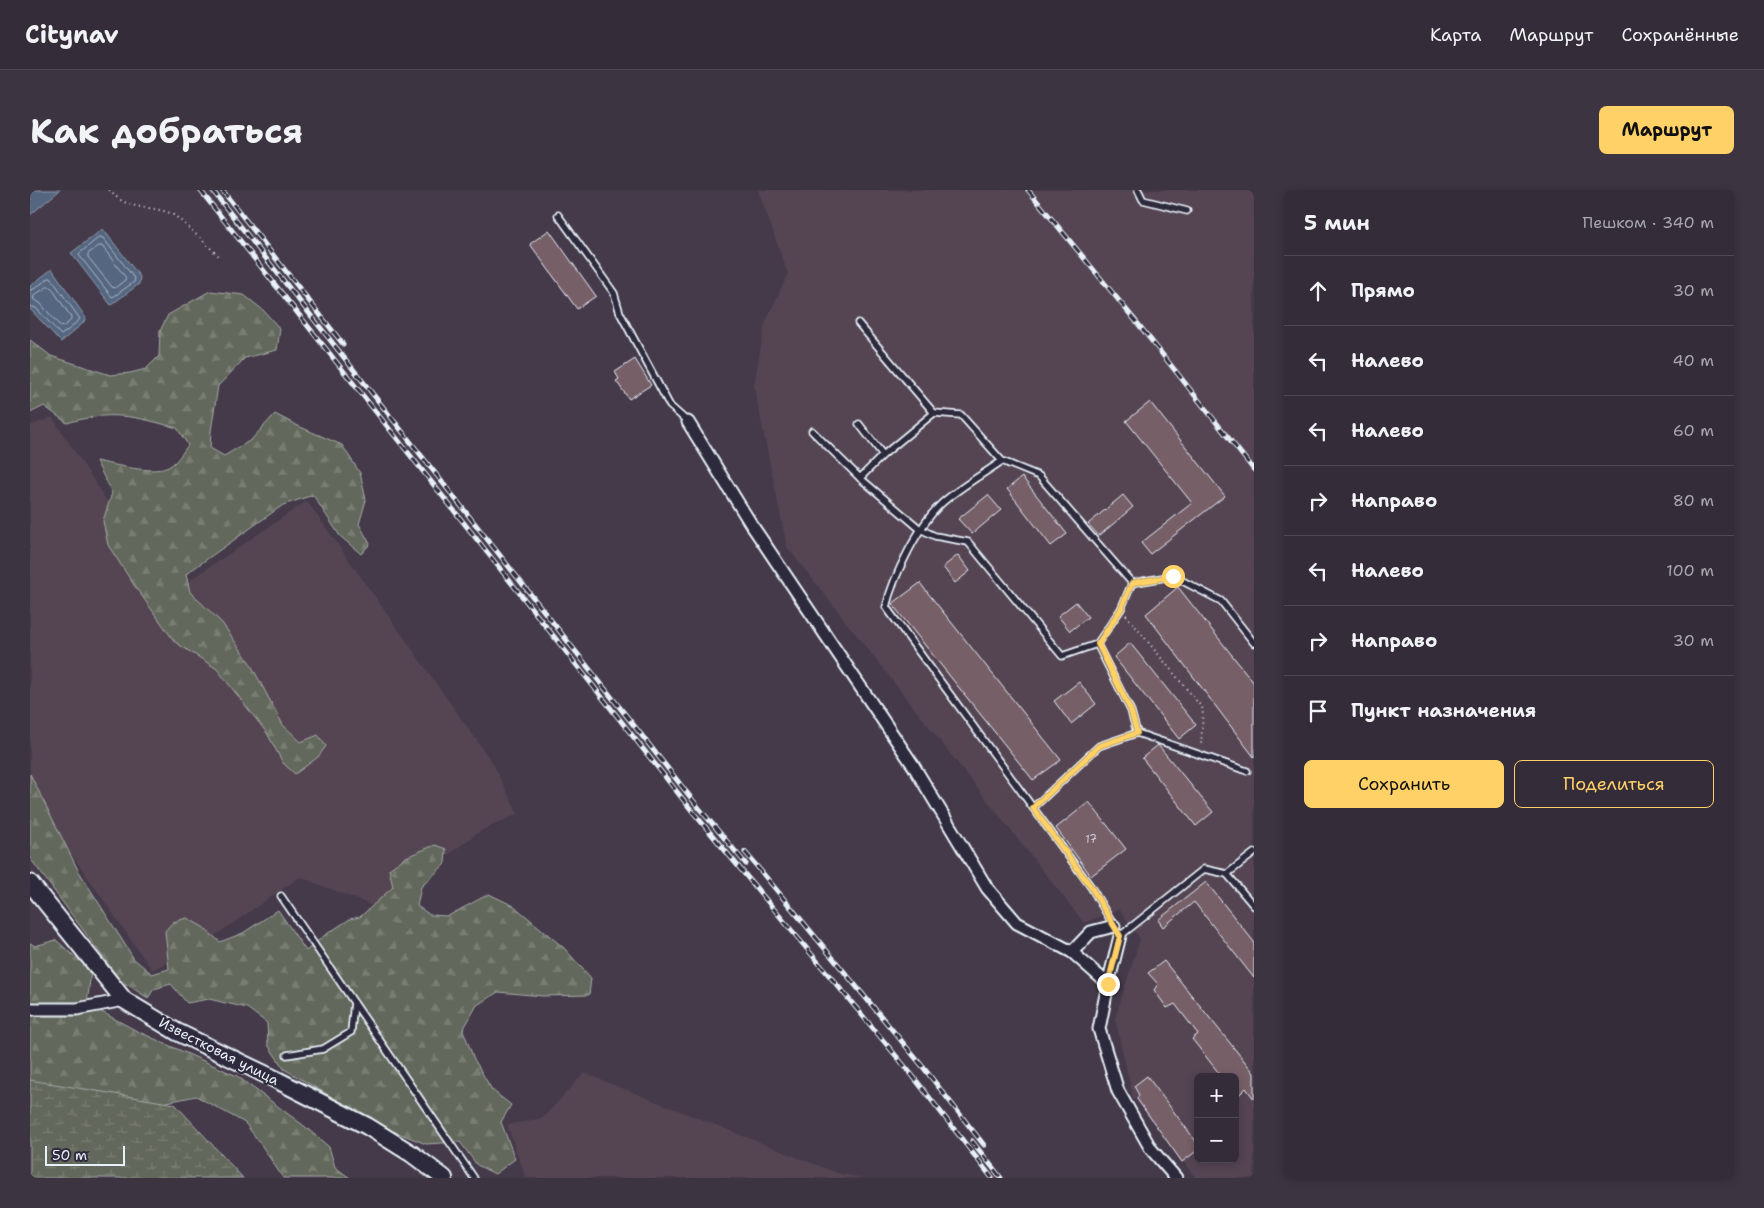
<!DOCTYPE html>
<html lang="ru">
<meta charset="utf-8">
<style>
:root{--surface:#342c38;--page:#3c3440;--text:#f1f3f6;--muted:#a9a7ae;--line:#4e4853;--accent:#ffd166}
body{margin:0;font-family:"Shantell Sans",sans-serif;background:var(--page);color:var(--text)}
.controls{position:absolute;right:15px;bottom:15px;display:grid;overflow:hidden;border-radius:8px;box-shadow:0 2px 8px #0003}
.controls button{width:45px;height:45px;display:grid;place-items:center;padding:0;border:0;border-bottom:1px solid var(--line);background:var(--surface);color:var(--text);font:25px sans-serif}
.scale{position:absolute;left:15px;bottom:12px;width:80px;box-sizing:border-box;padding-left:5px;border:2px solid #e8f1f8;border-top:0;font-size:14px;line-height:18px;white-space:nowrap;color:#e8f1f8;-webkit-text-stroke:4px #2f2a3d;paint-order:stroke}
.stop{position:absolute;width:15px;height:15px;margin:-11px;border:4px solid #ffd166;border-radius:50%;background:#fff}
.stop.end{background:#ffd166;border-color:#fff;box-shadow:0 1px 5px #0008}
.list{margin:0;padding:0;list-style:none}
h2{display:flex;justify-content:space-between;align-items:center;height:65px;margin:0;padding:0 20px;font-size:21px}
h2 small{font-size:16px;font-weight:400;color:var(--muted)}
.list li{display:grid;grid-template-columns:32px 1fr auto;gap:15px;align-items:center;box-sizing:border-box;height:70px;padding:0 20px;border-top:1px solid var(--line)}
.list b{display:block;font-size:19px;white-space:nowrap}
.list em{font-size:16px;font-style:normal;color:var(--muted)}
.actions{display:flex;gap:10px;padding:15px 20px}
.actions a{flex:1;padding:11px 0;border:1px solid var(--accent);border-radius:8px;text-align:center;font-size:18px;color:var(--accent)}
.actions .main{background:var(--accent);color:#111}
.icon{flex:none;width:28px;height:28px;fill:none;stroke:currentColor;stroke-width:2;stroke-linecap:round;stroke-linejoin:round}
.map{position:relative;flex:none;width:1224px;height:988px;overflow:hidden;border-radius:8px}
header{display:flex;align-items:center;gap:30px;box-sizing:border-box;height:70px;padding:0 25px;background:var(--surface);border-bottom:1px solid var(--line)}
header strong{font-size:24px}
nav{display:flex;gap:28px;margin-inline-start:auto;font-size:18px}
.intro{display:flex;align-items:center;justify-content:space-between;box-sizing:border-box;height:120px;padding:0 30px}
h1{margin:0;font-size:35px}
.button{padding:12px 22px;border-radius:8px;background:var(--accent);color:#111;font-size:18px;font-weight:700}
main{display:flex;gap:30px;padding:0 30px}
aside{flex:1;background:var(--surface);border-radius:8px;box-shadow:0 2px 8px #0003}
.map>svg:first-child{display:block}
</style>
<header>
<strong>Citynav</strong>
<nav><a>Карта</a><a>Маршрут</a><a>Сохранённые</a></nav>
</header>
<div class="intro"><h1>Как добраться</h1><a class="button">Маршрут</a></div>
<main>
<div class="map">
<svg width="1224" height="988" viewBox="0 0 1224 988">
<defs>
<pattern id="forest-firs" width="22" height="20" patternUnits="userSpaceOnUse" patternTransform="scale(1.25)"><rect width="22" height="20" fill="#63685b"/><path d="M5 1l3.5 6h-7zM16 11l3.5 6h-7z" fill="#797e73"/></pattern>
<pattern id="wetland-marsh" width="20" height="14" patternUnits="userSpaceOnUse" patternTransform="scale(1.25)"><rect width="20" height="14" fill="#63685b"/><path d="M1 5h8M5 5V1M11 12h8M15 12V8" fill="none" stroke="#797e73"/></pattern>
</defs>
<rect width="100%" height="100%" fill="#453a4a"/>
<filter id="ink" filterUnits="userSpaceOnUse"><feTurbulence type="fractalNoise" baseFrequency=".02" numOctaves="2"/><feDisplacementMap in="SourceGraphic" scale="10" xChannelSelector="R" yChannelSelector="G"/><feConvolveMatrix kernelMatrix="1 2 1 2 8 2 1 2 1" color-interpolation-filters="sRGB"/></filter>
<g filter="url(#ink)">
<!-- built -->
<g fill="#544553" fill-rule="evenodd">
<path d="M 728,0 L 1224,0 L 1224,988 L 1166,988 L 1103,907 L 1085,829 L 1110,749 L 1089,719 L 1054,733 L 757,357 L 724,196 L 735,133 L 758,84 ZM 1168,887 L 1205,887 L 1205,969 L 1168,969 Z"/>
<path d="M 22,227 L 85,323 L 153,395 L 277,311 L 462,572 L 488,624 L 452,640 L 346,717 L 270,687 L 164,760 L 122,780 L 0,604 L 0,236 Z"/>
<path d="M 554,883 L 807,983 L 834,988 L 496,988 L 477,935 L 513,928 Z"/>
</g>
<!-- forest -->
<g fill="url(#forest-firs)" stroke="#a6acaa">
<path d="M 180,101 L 214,105 L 233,120 L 250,139 L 247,160 L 215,168 L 188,196 L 181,241 L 180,258 L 194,266 L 221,250 L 245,224 L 268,236 L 312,255 L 330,283 L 336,310 L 329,334 L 340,354 L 331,364 L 310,346 L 283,305 L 253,315 L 156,384 L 160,402 L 192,433 L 220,473 L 253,535 L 271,552 L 288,545 L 296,556 L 288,567 L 265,584 L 253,573 L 237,543 L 187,479 L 145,452 L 104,395 L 78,355 L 73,331 L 82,303 L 66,271 C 82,274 126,286 140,276 C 147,272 153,262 158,255 L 147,238 C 105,226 80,220 37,233 L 14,216 L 0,223 L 0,150 L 21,166 L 80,185 L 100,183 L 116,179 L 129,166 L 130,141 L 138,125 Z"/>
<path d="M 0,584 L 48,680 L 104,769 L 122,784 L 139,779 L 135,741 L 143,732 L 157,728 L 173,737 L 190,752 L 213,743 L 248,720 L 276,761 L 295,745 L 320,729 L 330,727 L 363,697 L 359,679 L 376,667 L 405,655 L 416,659 L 415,674 L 391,697 L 387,716 L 400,725 L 418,726 L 459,704 L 484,716 L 534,758 L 561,788 L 559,805 L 513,806 L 468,802 L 447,815 L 433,840 L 444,869 L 462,900 L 481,915 L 471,932 L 485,969 L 465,984 L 447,975 L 430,952 L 396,954 L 353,937 L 254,879 L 238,855 L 237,833 L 217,818 L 179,809 L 157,813 L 141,794 L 124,799 L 118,808 L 90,790 L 0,668 Z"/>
<path d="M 26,750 L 61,781 L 57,814 L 107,841 L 207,886 L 273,935 L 299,957 L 305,977 L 320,988 L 253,988 L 232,956 L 215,933 L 166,906 L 89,922 L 0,903 L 0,753 L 5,756 Z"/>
</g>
<!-- wetland -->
<path fill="url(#wetland-marsh)" stroke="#a6acaa" d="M 0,890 L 145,914 L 213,988 L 0,988 Z"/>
<!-- water -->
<g fill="#546680" stroke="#8f9eb0">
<path d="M 0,0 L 30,0 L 0,25 Z"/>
<path d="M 73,39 L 110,87 L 109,94 L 81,115 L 41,63 Z"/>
<path d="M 22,79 L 56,128 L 53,133 L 31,152 L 0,119 L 0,96 Z"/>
</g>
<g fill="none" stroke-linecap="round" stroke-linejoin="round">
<!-- shore -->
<g stroke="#adb9c8" stroke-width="1">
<path d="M 70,47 L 73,48 L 105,89 L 104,92 L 83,107 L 81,106 L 49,65 L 50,63 Z"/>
<path d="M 69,56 L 72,56 L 96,88 L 95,90 L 85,98 L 82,97 L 58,67 L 58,64 Z"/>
<path d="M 17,97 L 21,97 L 41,127 L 41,130 L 33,137 L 30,136 L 10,113 L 3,109 L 4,106 Z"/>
<path d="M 0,100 L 4,99 L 19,88 L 21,88 L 50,129 L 38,140 L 31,145 L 6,118 L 0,116"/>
</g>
</g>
<!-- building -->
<g fill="#775e68" stroke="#e8f1f8">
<path d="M 519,40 L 566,106 L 547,119 L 500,54 Z"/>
<path d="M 605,169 L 621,195 L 599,209 L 586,191 L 589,189 L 585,182 Z"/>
<path d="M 1120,212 L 1195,306 L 1120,364 L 1111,353 L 1162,313 L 1096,231 Z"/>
<path d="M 992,287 L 1037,344 L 1021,356 L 977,299 Z"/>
<path d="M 958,305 L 971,320 L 942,344 L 928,329 Z"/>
<path d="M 1093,305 L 1103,317 L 1069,346 L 1058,334 Z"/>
<path d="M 928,365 L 940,381 L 925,393 L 913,377 Z"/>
<path d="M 890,393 L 1031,570 L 1003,590 L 862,414 Z"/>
<path d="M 1148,397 L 1224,493 L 1224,567 L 1116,424 Z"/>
<path d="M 1046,412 L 1058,427 L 1040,441 L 1028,426 Z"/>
<path d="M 1100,453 L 1166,535 L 1149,549 L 1084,467 Z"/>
<path d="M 1049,492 L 1066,514 L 1041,534 L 1024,511 Z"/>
<path d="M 1128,555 L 1183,622 L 1166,636 L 1112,568 Z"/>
<path d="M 1059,612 L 1096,659 L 1061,686 L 1026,638 Z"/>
<path d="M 1176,692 L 1224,752 L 1224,788 L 1164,712 L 1133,737 L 1128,730 Z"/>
<path d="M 1134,771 L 1224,883 L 1224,909 L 1216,898 L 1205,909 L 1205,887 L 1192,887 L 1162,849 L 1168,844 L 1145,814 L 1137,818 L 1124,800 L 1128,794 L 1118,783 Z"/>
<path d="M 1117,886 L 1168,954 L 1168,960 L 1152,972 L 1107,909 L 1109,905 L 1104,896 Z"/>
</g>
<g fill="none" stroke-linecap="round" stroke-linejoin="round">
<!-- lane casing -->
<g stroke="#e8f1f8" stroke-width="9">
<g id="lane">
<path d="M 1108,0 L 1113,10 L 1157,21"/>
<path d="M 528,25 L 584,103 L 590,123 L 640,216 L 658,232"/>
<path d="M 828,133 L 904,223 L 853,265"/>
<path d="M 904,223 L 931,225 L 972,271"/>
<path d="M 829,234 L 853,265 L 830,288"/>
<path d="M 782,241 L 830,288 L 890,339 L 905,346 L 938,352 L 1032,466 L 1067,454"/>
<path d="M 1102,393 L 1143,386 L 1191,411 L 1224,453"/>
<path d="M 1003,618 L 1069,556 L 1107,543 L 1217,581"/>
<path d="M 1197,684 L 1224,663"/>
<path d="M 251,706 L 444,988"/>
<path d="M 1084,736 L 1061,697 L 856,417 C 863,387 889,334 912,313 C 929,298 953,284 972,271 L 1009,286 L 1102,393 L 1091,419 L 1067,454 L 1101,521 L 1107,543"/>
<path d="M 1089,744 L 1090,746 L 1174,679 L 1197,684 L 1224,716"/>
<path d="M 257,865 L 293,859 L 321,842 L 324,813"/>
</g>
</g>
<!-- street casing -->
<g stroke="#e8f1f8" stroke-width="15">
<g id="street">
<path d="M 658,232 L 721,334 L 883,575 L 957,698 L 987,733 L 1042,762 L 1078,794"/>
<path d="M 1090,746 L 1078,794 L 1069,839 L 1088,901 L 1121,959 L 1146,988"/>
<path d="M 1042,762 L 1061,742 L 1084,736"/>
<path d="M 0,819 L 47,819 L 94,810"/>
</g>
</g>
<!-- secondary casing -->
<g stroke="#e8f1f8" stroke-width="20">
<path id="secondary" d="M 0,693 L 94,810 L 147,842 L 245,889 L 337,936 L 382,964 L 414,988"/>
</g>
<!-- path -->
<g stroke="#e8f1f8" stroke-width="2" stroke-dasharray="1 4" stroke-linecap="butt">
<path d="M 79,0 C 99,22 115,14 140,23 C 148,26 181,59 190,67"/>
<path d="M 1096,425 L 1173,519 L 1171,557"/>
</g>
<!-- lane -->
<use href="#lane" stroke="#2f2a3d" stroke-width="5.5"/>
<!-- street -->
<use href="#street" stroke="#2f2a3d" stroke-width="11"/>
<!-- secondary -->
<use href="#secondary" stroke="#2f2a3d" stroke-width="16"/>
<!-- rail casing -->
<g stroke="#e8f1f8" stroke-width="5">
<g id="rail">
<path d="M 170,0 L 663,622 L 882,885 L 962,988"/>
<path d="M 182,0 L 669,618 L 716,674"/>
<path d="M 192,0 L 313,154"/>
<path d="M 998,0 L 1109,135 L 1224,280"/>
<path d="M 715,662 L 893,877 L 954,955"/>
<path d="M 942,951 L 971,988"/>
</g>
</g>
<!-- rail -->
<use href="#rail" stroke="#2f2a3d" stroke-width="3" stroke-dasharray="9" stroke-linecap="butt"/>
</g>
</g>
<g fill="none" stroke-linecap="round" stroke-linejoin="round" filter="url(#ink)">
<!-- route -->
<path stroke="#ffd166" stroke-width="6" d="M 1078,794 L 1090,746 L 1061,697 L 1003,618 L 1069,556 L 1107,543 L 1101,521 L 1068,454 L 1091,419 L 1102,393 L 1143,386"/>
</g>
<g text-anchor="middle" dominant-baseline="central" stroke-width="4.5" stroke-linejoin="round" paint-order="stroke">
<!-- number labels -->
<g font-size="11" fill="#ccccd4">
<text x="1061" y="649">17</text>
</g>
<!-- street labels -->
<g font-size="14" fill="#e8f1f8" stroke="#2f2a3d">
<text transform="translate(189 861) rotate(27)">Известковая улица</text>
</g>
</g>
</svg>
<div class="controls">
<button>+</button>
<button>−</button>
</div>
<div class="scale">50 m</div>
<div class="stop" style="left:1143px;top:386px"></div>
<div class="stop end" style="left:1078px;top:794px"></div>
</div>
<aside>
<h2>5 мин<small>Пешком · 340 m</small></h2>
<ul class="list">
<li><svg class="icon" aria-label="ahead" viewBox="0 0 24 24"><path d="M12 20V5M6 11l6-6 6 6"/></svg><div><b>Прямо</b></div><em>30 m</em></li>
<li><svg class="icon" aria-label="left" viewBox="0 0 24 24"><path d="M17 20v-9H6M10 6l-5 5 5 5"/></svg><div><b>Налево</b></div><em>40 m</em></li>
<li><svg class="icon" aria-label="left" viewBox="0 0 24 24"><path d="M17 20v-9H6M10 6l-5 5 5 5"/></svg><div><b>Налево</b></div><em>60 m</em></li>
<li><svg class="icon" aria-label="right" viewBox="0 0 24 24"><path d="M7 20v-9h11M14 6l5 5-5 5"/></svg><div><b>Направо</b></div><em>80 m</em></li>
<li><svg class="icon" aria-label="left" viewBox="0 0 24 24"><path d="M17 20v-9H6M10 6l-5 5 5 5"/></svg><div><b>Налево</b></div><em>100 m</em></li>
<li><svg class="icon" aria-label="right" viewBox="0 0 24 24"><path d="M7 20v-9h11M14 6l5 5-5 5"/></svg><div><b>Направо</b></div><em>30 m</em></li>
<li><svg class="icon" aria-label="arrive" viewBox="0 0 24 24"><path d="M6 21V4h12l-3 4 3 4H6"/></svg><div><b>Пункт назначения</b></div></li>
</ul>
<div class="actions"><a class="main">Сохранить</a><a>Поделиться</a></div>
</aside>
</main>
